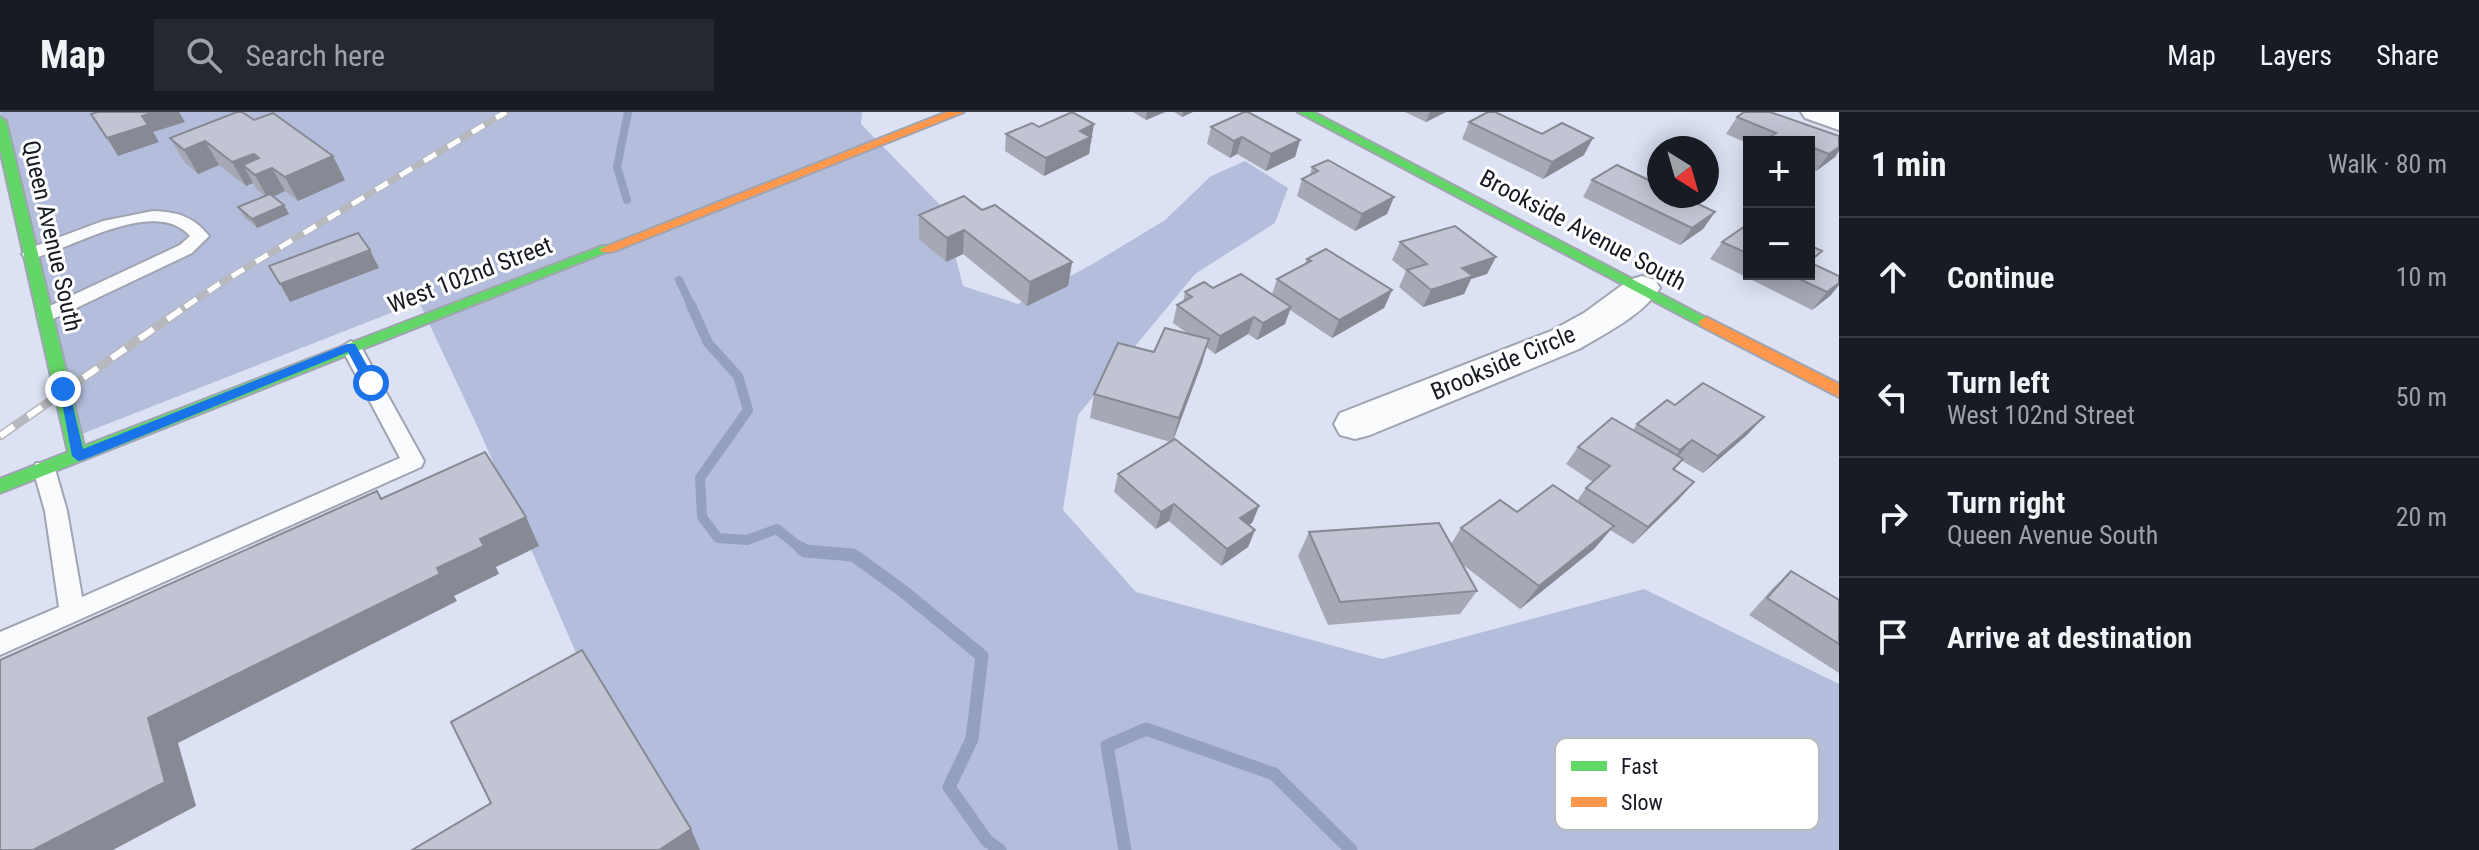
<!DOCTYPE html>
<meta charset="utf-8">
<style>
:root{--surface:#171b24;--page:#242831;--text:#f1f3f6;--muted:#9ea1a6;--line:#363941}
body{margin:0;font-family:"Roboto Condensed",sans-serif;background:var(--page);color:var(--text)}
.controls{position:absolute;right:24px;top:24px;display:grid;overflow:hidden;border-radius:0px;box-shadow:0 4px 20px #0003}
.controls button{width:72px;height:72px;display:grid;place-items:center;padding:0;border:0;border-bottom:2px solid var(--line);background:var(--surface);color:var(--text);font:40px sans-serif}
.compass{position:absolute;left:1647px;top:24px;width:72px;height:72px;border-radius:50%;background:var(--surface);box-shadow:0 4px 20px #0003;rotate:143deg}
.stop{position:absolute;width:24px;height:24px;margin:-18px;border:6px solid #1a73e8;border-radius:50%;background:#fff}
.stop.end{background:#1a73e8;border-color:#fff;box-shadow:0 2px 8px #0008}
.list{margin:0;padding:0;list-style:none}
h2{display:flex;justify-content:space-between;align-items:center;height:104px;margin:0;padding:0 32px;font-size:34px}
h2 small{font-size:26px;font-weight:400;color:var(--muted)}
.list li{display:grid;grid-template-columns:52px 1fr auto;gap:24px;align-items:center;box-sizing:border-box;height:120px;padding:0 32px;border-top:2px solid var(--line)}
.list b{display:block;font-size:30px;white-space:nowrap}
.list p{margin:0;font-size:26px;white-space:nowrap;color:var(--muted)}
.list em{font-size:26px;font-style:normal;color:var(--muted)}
.icon{flex:none;width:44px;height:44px;fill:none;stroke:currentColor;stroke-width:2;stroke-linecap:round;stroke-linejoin:round}
.map{position:relative;flex:none;width:1839px;height:738px;overflow:hidden}
header{display:flex;align-items:center;gap:48px;box-sizing:border-box;height:112px;padding:0 40px;background:var(--surface);border-bottom:2px solid var(--line)}
header strong{font-size:38px}
nav{display:flex;gap:44px;margin-inline-start:auto;font-size:28px}
.search{width:560px;height:72px;background:var(--page);display:flex;align-items:center;gap:20px;box-sizing:border-box;padding:0 28px;border-radius:0px;color:var(--muted);font-size:30px}
main{display:flex}
aside{flex:1;background:var(--surface)}
.map>svg:first-child{display:block}
</style>
<header>
<strong>Map</strong>
<div class="search"><svg class="icon" aria-label="search" viewBox="0 0 24 24"><circle cx="10" cy="10" r="6"/><path d="M15 15l6 6"/></svg>Search here</div>
<nav><a>Map</a><a>Layers</a><a>Share</a></nav>
</header>
<main>
<div class="map">
<svg width="1839" height="738" viewBox="0 0 1839 738">
<rect width="100%" height="100%" fill="#dce2f3"/>
<!-- forest -->
<path fill="#b4bedc" d="M 0,0 L 862,0 L 861,12 L 943,96 L 963,174 L 1018,192 L 1091,153 L 1165,108 L 1211,64 L 1245,49 L 1288,76 L 1275,111 L 1195,162 L 1078,303 L 1063,398 L 1136,480 L 1382,547 L 1644,477 L 1839,572 L 1839,738 L 689,738 L 620,642 L 480,320 L 419,190 L 74,325 Z"/>
<g fill="none" stroke-linecap="round" stroke-linejoin="round">
<!-- stream-far2 -->
<g stroke="#959fbf" stroke-width="8">
<path d="M 627,88 L 617,55 L 628,0"/>
<path d="M 679,168 L 692,195"/>
</g>
<!-- stream-far1 -->
<path stroke="#959fbf" stroke-width="10" d="M 691,193 L 708,231 L 738,264 L 748,298 L 700,366 L 702,405 L 718,426 L 747,428 L 777,417 L 803,438"/>
<!-- stream -->
<g stroke="#959fbf" stroke-width="13">
<path d="M 801,436 L 805,439 L 853,443 L 903,479 L 982,544 L 972,627 L 949,675 L 987,729 L 1000,738"/>
<path d="M 1125,738 L 1107,634 L 1146,617 L 1274,662 L 1351,738"/>
</g>
<!-- lane casing -->
<g stroke="#a0a4b1" stroke-width="4">
<g id="lane">
<path d="M 153,99 C 177,100 193,104 209,124 L 192,141 L 53,207 L 39,207 L 37,203 L 39,199 L 180,133 L 190,124 C 155,84 71,137 31,147 L 25,146 L 22,142 L 25,138 L 103,109 Z"/>
<path d="M 351,229 L 361,235 L 424,349 L 421,355 L 0,543 L 0,520 L 59,495 L 45,399 L 33,357 L 36,351 L 52,351 L 55,357 L 67,399 L 82,485 L 400,346 L 341,235 Z"/>
</g>
</g>
<!-- street casing -->
<g stroke="#a0a4b1" stroke-width="4">
<g id="street">
<path d="M 1801,0 L 1839,0 L 1839,18 L 1805,6 Z"/>
<path d="M 1642,164 L 1655,168 L 1660,176 C 1643,203 1606,221 1579,237 L 1370,323 L 1355,327 L 1340,323 L 1334,312 L 1340,301 L 1551,219 L 1584,201 L 1629,168 Z"/>
</g>
</g>
<!-- fast casing -->
<g stroke="#a0a4b1" stroke-width="4">
<g id="fast">
<path d="M 1298,0 L 1313,0 L 1714,210 L 1711,214 L 1701,214 Z"/>
<path d="M 0,5 L 6,9 L 84,334 L 602,134 L 612,134 L 614,137 L 0,381 L 0,367 L 68,340 L 0,37 Z"/>
</g>
</g>
<!-- slow casing -->
<g stroke="#a0a4b1" stroke-width="4">
<g id="slow">
<path d="M 947,0 L 964,0 L 612,140 L 602,140 L 600,137 Z"/>
<path d="M 1706,205 L 1839,272 L 1839,285 L 1701,214 L 1698,210 Z"/>
</g>
</g>
<!-- lane -->
<use href="#lane" fill="#fafbfd" fill-rule="evenodd"/>
<!-- street -->
<use href="#street" fill="#fafbfd" fill-rule="evenodd"/>
<!-- fast -->
<use href="#fast" fill="#63d668" fill-rule="evenodd"/>
<!-- slow -->
<use href="#slow" fill="#ff974d" fill-rule="evenodd"/>
<!-- rail-far1 casing -->
<g stroke="#b7b8bd" stroke-width="7">
<path id="rail-far1" d="M 185,195 L 219,172 L 506,0"/>
</g>
<!-- rail casing -->
<g stroke="#b7b8bd" stroke-width="9">
<path id="rail" d="M 0,324 L 188,193"/>
</g>
<!-- rail-far1 -->
<use href="#rail-far1" stroke="#fff" stroke-width="5" stroke-dasharray="14" stroke-linecap="butt"/>
<!-- rail -->
<use href="#rail" stroke="#fff" stroke-width="6" stroke-dasharray="17" stroke-linecap="butt"/>
</g>
<!-- wall -->
<g fill="#a6a9b5">
<path d="M 1133,0 L 1165,0 L 1146,8 Z"/>
<path d="M 1174,0 L 1193,0 L 1182,5 Z"/>
<path d="M 1405,0 L 1446,0 L 1426,10 Z"/>
<path d="M 1737,5 L 1839,24 L 1839,39 L 1835,45 L 1816,59 L 1809,56 L 1809,30 L 1749,30 L 1749,32 L 1726,22 Z"/>
<path d="M 254,8 L 345,68 L 298,89 L 285,79 L 273,85 L 284,93 L 289,102 L 257,116 L 243,104 L 238,95 L 265,84 L 256,77 L 253,71 L 246,74 L 219,53 L 198,62 L 184,50 L 170,26 Z"/>
<path d="M 1469,10 L 1584,43 L 1543,67 L 1462,27 Z"/>
<path d="M 1039,15 L 1092,29 L 1090,30 L 1089,42 L 1044,64 L 1005,39 L 1006,22 Z"/>
<path d="M 1211,15 L 1300,28 L 1295,45 L 1266,59 L 1237,42 L 1230,46 L 1207,32 Z"/>
<path d="M 1312,55 L 1394,85 L 1387,102 L 1355,119 L 1297,84 L 1302,67 L 1310,63 Z"/>
<path d="M 1592,68 L 1715,100 L 1703,117 L 1680,133 L 1583,85 Z"/>
<path d="M 982,98 L 1072,150 L 1068,174 L 1027,194 L 963,142 L 946,150 L 919,127 L 919,103 Z"/>
<path d="M 1749,115 L 1749,162 L 1809,162 L 1813,151 L 1839,164 L 1839,173 L 1830,184 L 1812,198 L 1710,147 L 1722,130 Z"/>
<path d="M 1400,130 L 1487,162 L 1471,167 L 1464,182 L 1423,195 L 1399,175 L 1406,159 L 1392,148 Z"/>
<path d="M 1307,147 L 1392,178 L 1384,196 L 1332,226 L 1290,198 L 1285,212 L 1257,228 L 1248,222 L 1215,242 L 1206,235 L 1202,251 L 1173,329 L 1259,394 L 1252,411 L 1249,413 L 1255,418 L 1248,435 L 1221,454 L 1169,409 L 1156,417 L 1114,380 L 1118,362 L 1170,330 L 1090,306 L 1094,282 L 1154,240 L 1187,221 L 1173,211 L 1177,193 L 1183,191 L 1185,180 L 1213,176 L 1272,182 L 1277,167 L 1305,152 Z"/>
<path d="M 1675,293 L 1748,322 L 1703,361 L 1682,349 L 1674,358 L 1694,370 L 1679,387 L 1633,432 L 1610,418 L 1594,437 L 1520,497 L 1462,452 L 1477,479 L 1460,502 L 1328,513 L 1298,444 L 1309,420 L 1451,432 L 1461,416 L 1517,400 L 1577,389 L 1586,376 L 1593,370 L 1566,352 L 1578,335 L 1633,318 L 1637,312 Z"/>
<path d="M 1791,459 L 1839,488 L 1839,561 L 1749,503 L 1773,476 Z"/>
</g>
<!-- shaded-wall -->
<g fill="#878a94">
<path d="M 154,0 L 179,0 L 185,10 L 153,20 L 159,30 L 118,44 L 107,26 L 142,4 Z"/>
<path d="M 1147,0 L 1165,0 L 1146,8 Z"/>
<path d="M 1183,0 L 1193,0 L 1182,5 Z"/>
<path d="M 1430,0 L 1446,0 L 1426,10 Z"/>
<path d="M 1094,12 L 1089,42 L 1044,64 L 1046,46 L 1080,19 Z"/>
<path d="M 1242,25 L 1237,42 L 1230,46 L 1234,29 Z"/>
<path d="M 1593,26 L 1584,43 L 1543,67 L 1552,50 Z"/>
<path d="M 1300,28 L 1295,45 L 1266,59 L 1271,42 Z"/>
<path d="M 205,29 L 219,53 L 198,62 L 184,38 Z"/>
<path d="M 1839,35 L 1839,39 L 1835,45 L 1816,59 L 1829,42 Z"/>
<path d="M 254,42 L 263,59 L 272,56 L 285,79 L 268,87 L 255,63 L 243,53 L 253,71 L 246,74 L 232,50 Z"/>
<path d="M 333,44 L 345,68 L 298,89 L 285,65 Z"/>
<path d="M 1394,85 L 1387,102 L 1355,119 L 1362,102 Z"/>
<path d="M 284,93 L 289,102 L 257,116 L 252,107 Z"/>
<path d="M 1715,100 L 1703,117 L 1680,133 L 1692,116 Z"/>
<path d="M 964,118 L 963,142 L 946,150 L 947,126 Z"/>
<path d="M 370,138 L 379,156 L 290,190 L 280,172 Z"/>
<path d="M 1496,145 L 1487,162 L 1471,167 L 1464,182 L 1423,195 L 1431,178 L 1462,156 Z"/>
<path d="M 1072,150 L 1068,174 L 1027,194 L 1030,170 Z"/>
<path d="M 1839,171 L 1839,173 L 1830,184 L 1812,198 L 1827,180 Z"/>
<path d="M 1392,178 L 1384,196 L 1332,226 L 1339,208 Z"/>
<path d="M 1291,195 L 1285,212 L 1257,228 L 1263,211 Z"/>
<path d="M 1254,205 L 1248,222 L 1215,242 L 1220,224 Z"/>
<path d="M 1209,227 L 1202,251 L 1172,331 L 1179,306 Z"/>
<path d="M 1764,305 L 1748,322 L 1703,361 L 1718,344 Z"/>
<path d="M 1692,328 L 1677,346 L 1666,355 L 1680,338 Z"/>
<path d="M 1694,370 L 1679,387 L 1633,432 L 1648,415 Z"/>
<path d="M 1174,392 L 1169,409 L 1156,417 L 1161,400 Z"/>
<path d="M 1259,394 L 1252,411 L 1233,423 L 1240,406 Z"/>
<path d="M 526,405 L 539,434 L 496,455 L 499,462 L 454,484 L 457,489 L 178,631 L 196,694 L 113,738 L 33,738 L 148,606 L 437,456 L 480,427 Z"/>
<path d="M 1614,414 L 1594,437 L 1520,497 L 1539,474 Z"/>
<path d="M 1255,418 L 1248,435 L 1221,454 L 1227,437 Z"/>
<path d="M 691,717 L 700,738 L 659,738 Z"/>
</g>
<!-- building -->
<g fill="#c1c5d3" stroke="#878a94" stroke-width="2">
<path d="M 98,0 L 154,0 L 142,4 L 148,13 L 107,26 L 91,2 Z"/>
<path d="M 237,0 L 242,0 L 254,8 L 273,1 L 333,44 L 285,65 L 272,56 L 255,63 L 243,53 L 259,46 L 254,42 L 232,50 L 205,29 L 184,38 L 170,26 Z"/>
<path d="M 1072,0 L 1094,12 L 1080,19 L 1091,25 L 1046,46 L 1006,22 L 1032,11 L 1039,15 Z"/>
<path d="M 1244,0 L 1248,0 L 1300,28 L 1271,42 L 1242,25 L 1234,29 L 1211,15 Z"/>
<path d="M 1488,0 L 1495,0 L 1542,22 L 1562,11 L 1593,26 L 1552,50 L 1469,10 Z"/>
<path d="M 1744,0 L 1770,0 L 1839,24 L 1839,35 L 1829,42 L 1809,34 L 1809,30 L 1778,30 L 1768,26 L 1776,21 L 1737,5 Z"/>
<path d="M 1328,48 L 1394,85 L 1362,102 L 1302,67 L 1318,59 L 1312,55 Z"/>
<path d="M 1617,53 L 1659,73 L 1659,84 L 1682,84 L 1715,100 L 1692,116 L 1592,68 Z"/>
<path d="M 270,82 L 284,93 L 252,107 L 238,95 Z"/>
<path d="M 964,84 L 982,98 L 995,93 L 1072,150 L 1030,170 L 964,118 L 947,126 L 919,103 Z"/>
<path d="M 1455,114 L 1496,145 L 1462,156 L 1473,164 L 1431,178 L 1407,158 L 1427,152 L 1400,130 Z"/>
<path d="M 1745,114 L 1749,115 L 1749,142 L 1722,130 Z"/>
<path d="M 358,121 L 370,138 L 280,172 L 269,154 Z"/>
<path d="M 1809,133 L 1822,139 L 1809,150 L 1839,164 L 1839,171 L 1827,180 L 1789,162 L 1809,162 Z"/>
<path d="M 1326,137 L 1392,178 L 1339,208 L 1277,167 L 1311,149 L 1307,147 Z"/>
<path d="M 1241,162 L 1291,195 L 1263,211 L 1254,205 L 1220,224 L 1177,193 L 1192,185 L 1185,180 L 1204,170 L 1213,176 Z"/>
<path d="M 1165,216 L 1209,227 L 1179,306 L 1094,282 L 1118,231 L 1154,240 Z"/>
<path d="M 1703,271 L 1764,305 L 1718,344 L 1692,328 L 1680,338 L 1637,312 L 1667,288 L 1675,293 Z"/>
<path d="M 1612,306 L 1683,347 L 1673,357 L 1694,370 L 1648,415 L 1586,376 L 1610,354 L 1578,335 Z"/>
<path d="M 1175,327 L 1259,394 L 1240,406 L 1255,418 L 1227,437 L 1174,392 L 1161,400 L 1118,362 Z"/>
<path d="M 485,340 L 526,405 L 480,427 L 484,434 L 437,456 L 440,462 L 148,606 L 165,670 L 33,738 L 0,738 L 0,548 L 377,379 L 381,387 Z"/>
<path d="M 1553,373 L 1614,414 L 1539,474 L 1461,416 L 1500,388 L 1517,400 Z"/>
<path d="M 1439,411 L 1477,479 L 1340,490 L 1309,420 Z"/>
<path d="M 1791,459 L 1839,488 L 1839,532 L 1767,486 Z"/>
<path d="M 582,538 L 691,717 L 659,738 L 412,738 L 491,691 L 451,610 Z"/>
</g>
<!-- route -->
<path fill="#1a73e8" d="M 347,232 L 355,232 L 377,271 L 375,274 L 366,274 L 348,240 L 83,348 L 78,349 L 72,344 L 59,274 L 69,277 L 83,337 Z"/>
<g text-anchor="middle" dominant-baseline="central" stroke-width="6" stroke-linejoin="round" paint-order="stroke">
<!-- street labels -->
<g font-size="24" fill="#171a25" stroke="#fff">
<text transform="translate(1583 118) rotate(28)">Brookside Avenue South</text>
<text transform="translate(52 124) rotate(77)">Queen Avenue South</text>
<text transform="translate(470 163) rotate(-21)">West 102nd Street</text>
<text transform="translate(1503 251) rotate(-23)">Brookside Circle</text>
</g>
</g>
<!-- legend -->
<rect x="1555" y="626" width="264" height="92" rx="12" fill="#fff" stroke="#b9babe" stroke-width="2"/>
<rect x="1571" y="649" width="36" height="10" fill="#63d668"/>
<rect x="1571" y="685" width="36" height="10" fill="#ff974d"/>
<g font-size="22" fill="#171a25">
<text x="1621" y="662">Fast</text>
<text x="1621" y="698">Slow</text>
</g>
</svg>
<div class="controls">
<button>+</button>
<button>−</button>
</div>
<svg class="compass" viewBox="-18 -18 36 36"><path d="M0-13l5 13h-10z" fill="#e53935"/><path d="M0 13l5-13h-10z" fill="#9ea1a6"/></svg>
<div class="stop" style="left:371px;top:271px"></div>
<div class="stop end" style="left:63px;top:277px"></div>
</div>
<aside>
<h2>1 min<small>Walk · 80 m</small></h2>
<ul class="list">
<li><svg class="icon" aria-label="ahead" viewBox="0 0 24 24"><path d="M12 20V5M6 11l6-6 6 6"/></svg><div><b>Continue</b></div><em>10 m</em></li>
<li><svg class="icon" aria-label="left" viewBox="0 0 24 24"><path d="M17 20v-9H6M10 6l-5 5 5 5"/></svg><div><b>Turn left</b><p>West 102nd Street</p></div><em>50 m</em></li>
<li><svg class="icon" aria-label="right" viewBox="0 0 24 24"><path d="M7 20v-9h11M14 6l5 5-5 5"/></svg><div><b>Turn right</b><p>Queen Avenue South</p></div><em>20 m</em></li>
<li><svg class="icon" aria-label="arrive" viewBox="0 0 24 24"><path d="M6 21V4h12l-3 4 3 4H6"/></svg><div><b>Arrive at destination</b></div></li>
</ul>
</aside>
</main>
